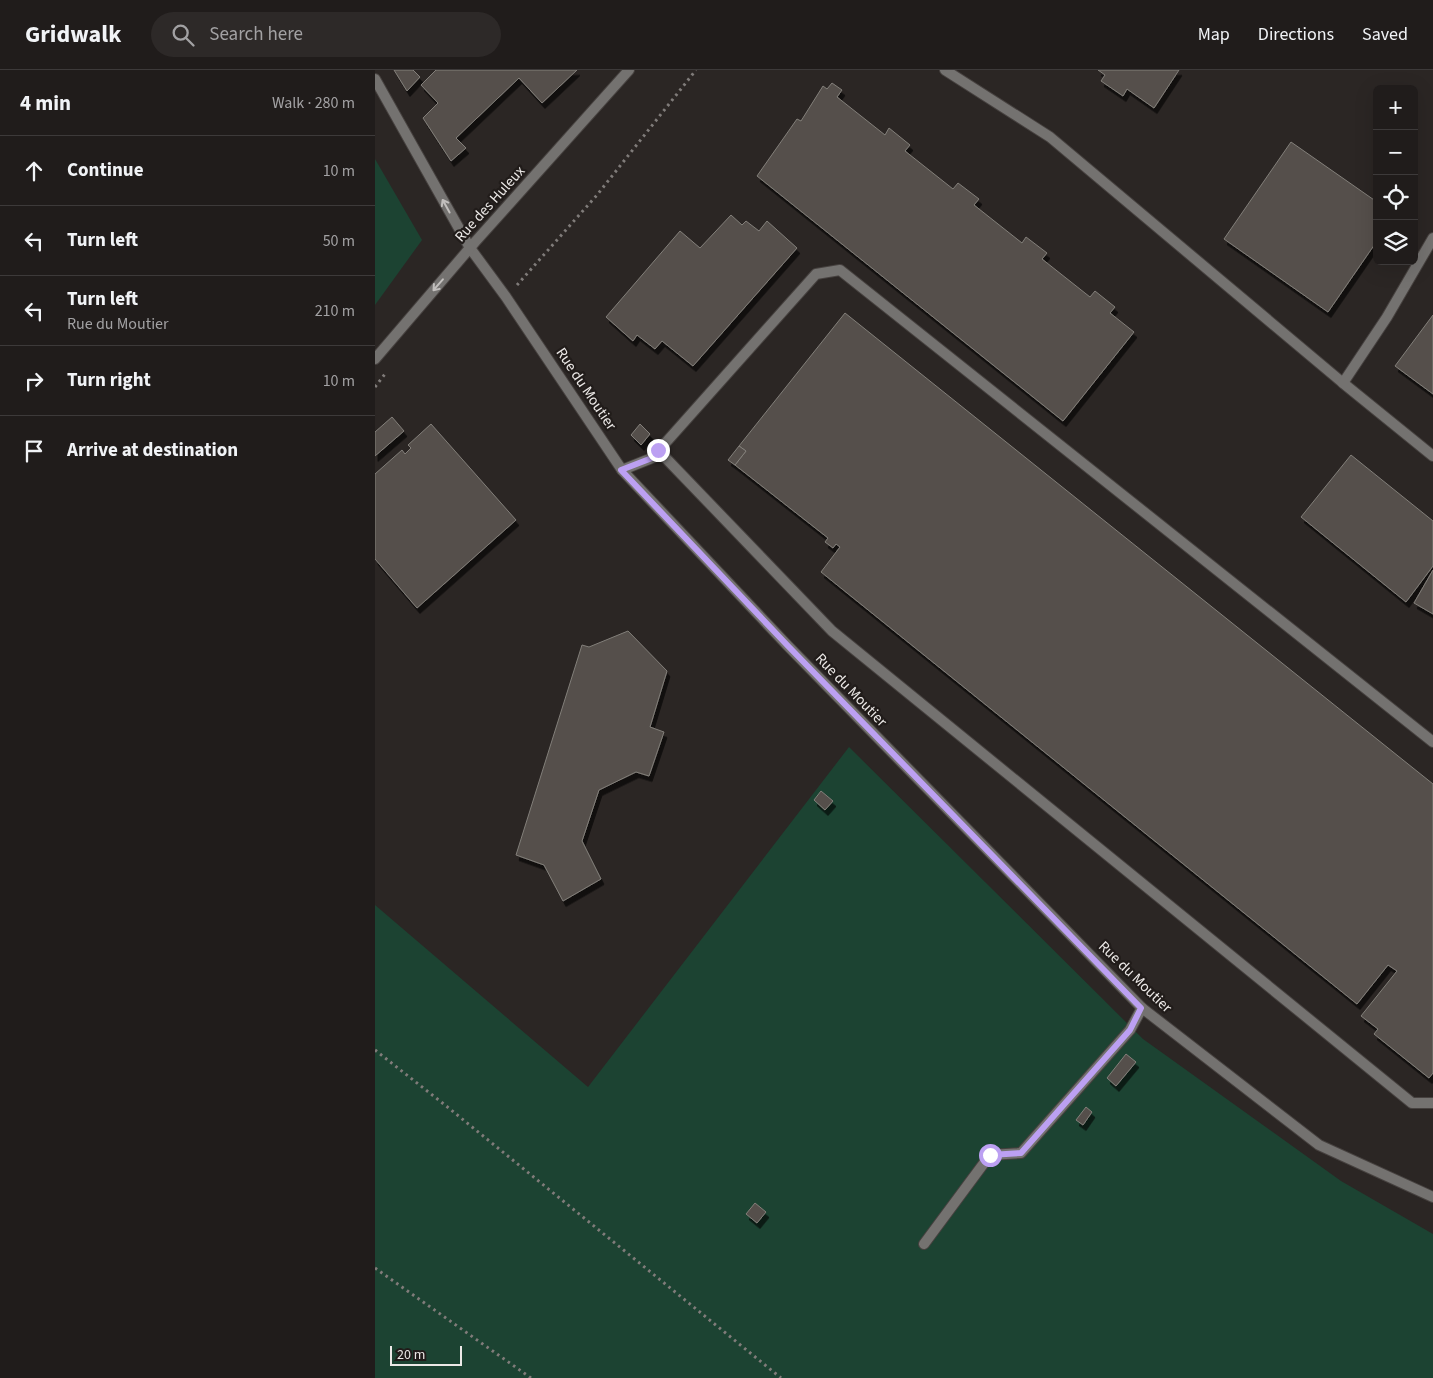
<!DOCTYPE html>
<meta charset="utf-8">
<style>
:root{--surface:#201c1b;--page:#2d2928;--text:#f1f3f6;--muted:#a2a1a3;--line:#3d3a3a}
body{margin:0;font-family:"Source Sans 3",sans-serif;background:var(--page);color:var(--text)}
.controls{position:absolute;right:15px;top:15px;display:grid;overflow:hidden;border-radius:8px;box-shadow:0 5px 20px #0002}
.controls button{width:45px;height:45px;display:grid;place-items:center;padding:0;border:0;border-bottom:1px solid var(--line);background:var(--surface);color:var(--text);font:25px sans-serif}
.scale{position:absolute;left:15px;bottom:12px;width:72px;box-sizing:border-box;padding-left:5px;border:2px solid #ece9e7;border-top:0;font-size:14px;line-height:18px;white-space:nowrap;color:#ece9e7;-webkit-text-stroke:4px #211c1a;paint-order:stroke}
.stop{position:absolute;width:15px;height:15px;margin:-11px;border:4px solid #bca0f2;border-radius:50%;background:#fff}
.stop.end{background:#bca0f2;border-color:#fff;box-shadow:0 1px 5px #0008}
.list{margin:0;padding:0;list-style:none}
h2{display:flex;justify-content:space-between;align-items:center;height:65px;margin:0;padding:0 20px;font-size:21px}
h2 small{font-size:16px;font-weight:400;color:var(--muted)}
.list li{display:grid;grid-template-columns:32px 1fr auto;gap:15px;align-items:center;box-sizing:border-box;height:70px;padding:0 20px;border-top:1px solid var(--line)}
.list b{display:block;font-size:19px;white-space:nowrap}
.list p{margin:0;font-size:16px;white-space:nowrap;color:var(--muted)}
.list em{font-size:16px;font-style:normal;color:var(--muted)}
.icon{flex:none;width:28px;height:28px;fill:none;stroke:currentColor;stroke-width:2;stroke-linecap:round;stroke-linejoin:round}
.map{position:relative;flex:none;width:1058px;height:1308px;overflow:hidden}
header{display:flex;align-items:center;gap:30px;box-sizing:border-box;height:70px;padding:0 25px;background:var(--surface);border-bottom:1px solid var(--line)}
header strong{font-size:24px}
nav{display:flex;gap:28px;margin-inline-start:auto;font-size:18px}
.search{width:350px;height:45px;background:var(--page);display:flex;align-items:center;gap:12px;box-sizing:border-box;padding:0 18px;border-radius:28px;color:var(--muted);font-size:19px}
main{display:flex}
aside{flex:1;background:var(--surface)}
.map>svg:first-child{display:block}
</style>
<header>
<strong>Gridwalk</strong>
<div class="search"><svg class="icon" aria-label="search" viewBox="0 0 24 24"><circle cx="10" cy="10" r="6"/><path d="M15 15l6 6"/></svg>Search here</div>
<nav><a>Map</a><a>Directions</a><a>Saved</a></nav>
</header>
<main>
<aside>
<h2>4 min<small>Walk · 280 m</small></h2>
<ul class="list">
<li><svg class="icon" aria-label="ahead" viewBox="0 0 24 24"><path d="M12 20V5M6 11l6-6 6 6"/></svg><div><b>Continue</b></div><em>10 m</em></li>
<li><svg class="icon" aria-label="left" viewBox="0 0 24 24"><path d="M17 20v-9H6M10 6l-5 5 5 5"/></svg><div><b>Turn left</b></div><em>50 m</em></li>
<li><svg class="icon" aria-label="left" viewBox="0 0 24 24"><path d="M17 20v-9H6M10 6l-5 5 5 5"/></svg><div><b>Turn left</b><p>Rue du Moutier</p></div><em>210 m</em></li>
<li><svg class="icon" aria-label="right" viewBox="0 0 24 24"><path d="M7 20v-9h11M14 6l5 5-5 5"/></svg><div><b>Turn right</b></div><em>10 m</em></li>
<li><svg class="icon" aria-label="arrive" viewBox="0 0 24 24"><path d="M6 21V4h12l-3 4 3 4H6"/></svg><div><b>Arrive at destination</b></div></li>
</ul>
</aside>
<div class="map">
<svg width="1058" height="1308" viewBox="0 0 1058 1308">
<defs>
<filter id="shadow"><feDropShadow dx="3" dy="5.5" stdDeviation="0" flood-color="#0009"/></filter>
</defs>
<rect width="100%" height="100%" fill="#2b2624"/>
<!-- green -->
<g fill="#1c4332">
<path d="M 0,89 L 47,170 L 0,235 Z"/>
<path d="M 474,677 L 768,969 L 966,1111 L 1058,1164 L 1058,1308 L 0,1308 L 0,835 L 213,1017 Z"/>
</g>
<!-- building -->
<g fill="#54504b" stroke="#837f7a" filter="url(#shadow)">
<path d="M 19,0 L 38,0 L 45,7 L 32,21 Z"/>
<path d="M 61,0 L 202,0 L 167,33 L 144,8 L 81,68 L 91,78 L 76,91 L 48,48 L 63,33 L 46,15 Z"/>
<path d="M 723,0 L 804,0 L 779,38 L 752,19 L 748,26 L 726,11 L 730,5 Z"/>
<path d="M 457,13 L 467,20 L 462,27 L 510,65 L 514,58 L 535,75 L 530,81 L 578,119 L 583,113 L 604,129 L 599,135 L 647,173 L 651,167 L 672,183 L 667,189 L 715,227 L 720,221 L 740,237 L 735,243 L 759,262 L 688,351 L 382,106 L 422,49 L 426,51 L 448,16 L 452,19 Z"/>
<path d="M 916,72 L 1002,132 L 1002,171 L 953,242 L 849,169 Z"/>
<path d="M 356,145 L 367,155 L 371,151 L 384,161 L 392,151 L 422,178 L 318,296 L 287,271 L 280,279 L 262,265 L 258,271 L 231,247 L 305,161 L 325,178 Z"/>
<path d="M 470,243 L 1058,714 L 1058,1003 L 1054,1008 L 999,964 L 1003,959 L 986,946 L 1022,901 L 1013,895 L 982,934 L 446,502 L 465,477 L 461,474 L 458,478 L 450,472 L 453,468 L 360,395 L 371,381 L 364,376 Z"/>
<path d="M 1058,245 L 1058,324 L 1020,296 Z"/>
<path d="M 17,347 L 29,361 L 0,386 L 0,362 Z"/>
<path d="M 56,354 L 141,450 L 42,538 L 0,489 L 0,404 L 27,380 L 30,384 L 36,378 L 33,375 Z"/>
<path d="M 265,354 L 275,364 L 266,375 L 256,365 Z"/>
<path d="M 364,376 L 371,381 L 360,395 L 353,390 Z"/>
<path d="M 976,385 L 1058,451 L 1058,496 L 1031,532 L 926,447 Z"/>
<path d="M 1058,500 L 1058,544 L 1039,533 Z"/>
<path d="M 253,561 L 292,601 L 275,657 L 289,662 L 274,706 L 261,702 L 224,720 L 207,771 L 226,809 L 188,831 L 169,795 L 141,785 L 207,575 L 214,577 Z"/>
<path d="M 446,721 L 458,731 L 450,740 L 439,730 Z"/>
<path d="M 751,984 L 761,992 L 741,1016 L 732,1008 Z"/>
<path d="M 711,1037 L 717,1042 L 708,1055 L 701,1050 Z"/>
<path d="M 380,1133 L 391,1142 L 382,1153 L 371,1144 Z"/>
</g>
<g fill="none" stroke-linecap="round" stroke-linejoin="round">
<!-- service casing -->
<g stroke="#46413f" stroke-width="12">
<g id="service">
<path d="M 570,0 L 675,67 L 968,313"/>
<path d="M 283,380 L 457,561 L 1037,1033 L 1058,1033"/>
<path d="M 247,400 L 277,388 L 441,204 L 465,200 L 1058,672"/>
<path d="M 549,1174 L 615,1085 L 646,1083 L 755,960 L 767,938"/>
</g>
</g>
<!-- minor casing -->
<g stroke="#46413f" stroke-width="12">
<g id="minor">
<path d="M 0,9 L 95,178 L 131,227 L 247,400 L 413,576 L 767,938 L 944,1075 L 1058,1127"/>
<path d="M 1058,168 L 1012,247 L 968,313 L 1058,386"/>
<path d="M 0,289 L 100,172 L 254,0"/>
</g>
</g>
<!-- path -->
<g stroke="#807c7a" stroke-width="3" stroke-dasharray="2.5 4" stroke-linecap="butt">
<path d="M 142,215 L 222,125 L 321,0"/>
<path d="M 0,317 L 10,304"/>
<path d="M 0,980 L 70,1035 L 406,1308"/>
<path d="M 0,1198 L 156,1308"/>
</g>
<!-- service -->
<use href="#service" stroke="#747270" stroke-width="10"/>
<!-- minor -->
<use href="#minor" stroke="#747270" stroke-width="10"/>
</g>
<!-- one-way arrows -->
<defs><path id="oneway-shaft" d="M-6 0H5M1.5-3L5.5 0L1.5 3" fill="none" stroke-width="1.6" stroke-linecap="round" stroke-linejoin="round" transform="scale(1.25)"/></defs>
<g stroke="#c2bfbd">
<use href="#oneway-shaft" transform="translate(71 136) rotate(-119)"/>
<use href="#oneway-shaft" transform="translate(63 215) rotate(131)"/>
</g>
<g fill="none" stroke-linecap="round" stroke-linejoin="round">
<!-- route -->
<path stroke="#bca0f2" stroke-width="6" d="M 283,380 L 277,388 L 246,400 L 413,576 L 766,938 L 755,960 L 646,1083 L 615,1085"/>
</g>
<g text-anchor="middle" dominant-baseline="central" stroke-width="4.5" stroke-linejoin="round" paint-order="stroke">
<!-- street labels -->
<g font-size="15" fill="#ece9e7" stroke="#211c1a">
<text transform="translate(115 134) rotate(-48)">Rue des Huleux</text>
<text transform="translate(211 319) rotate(56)">Rue du Moutier</text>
<text transform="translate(476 620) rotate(46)">Rue du Moutier</text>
<text transform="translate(760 907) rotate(44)">Rue du Moutier</text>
</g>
</g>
</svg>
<div class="controls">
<button>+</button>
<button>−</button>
<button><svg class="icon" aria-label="locate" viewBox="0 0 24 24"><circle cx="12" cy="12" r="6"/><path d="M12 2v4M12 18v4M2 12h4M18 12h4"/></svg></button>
<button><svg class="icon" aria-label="layers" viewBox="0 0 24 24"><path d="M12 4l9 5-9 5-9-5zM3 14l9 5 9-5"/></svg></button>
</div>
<div class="scale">20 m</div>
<div class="stop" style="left:615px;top:1085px"></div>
<div class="stop end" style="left:283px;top:380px"></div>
</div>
</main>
